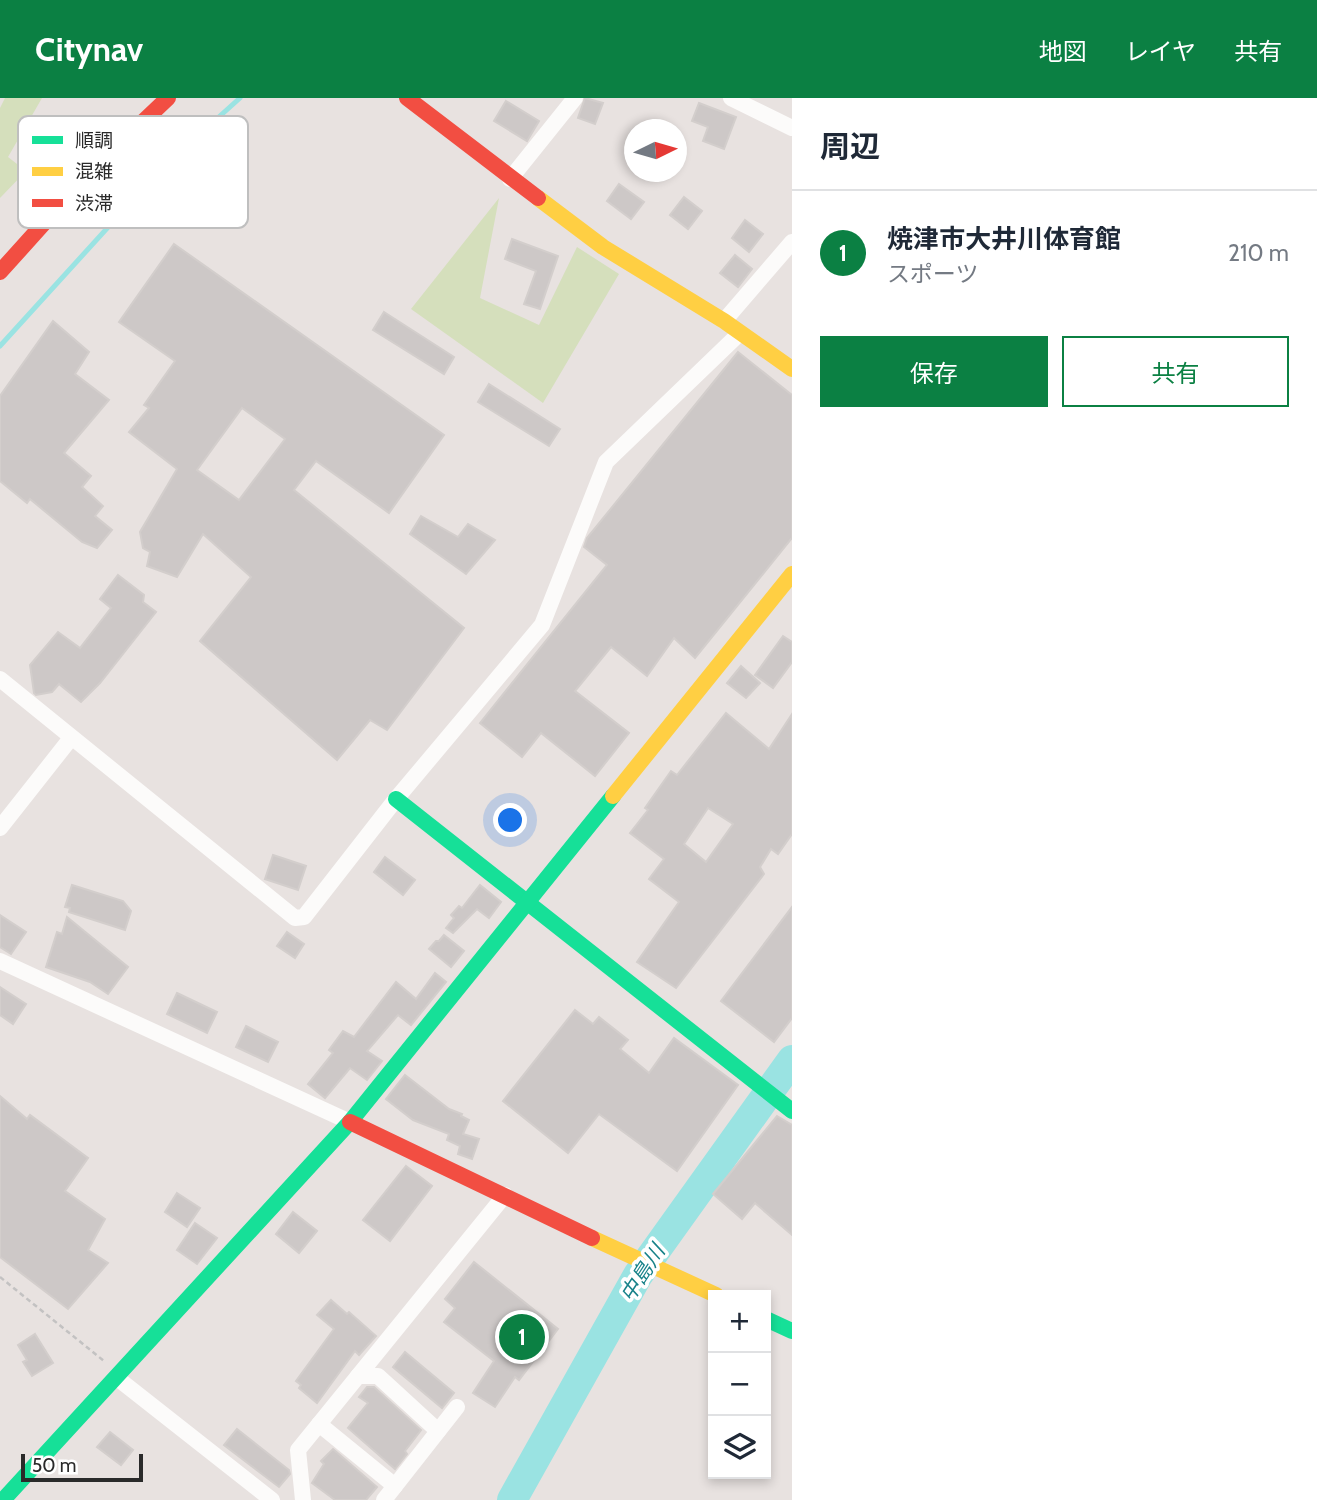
<!DOCTYPE html>
<html lang="ja">
<meta charset="utf-8">
<style>
:root{--surface:#fff;--page:#f2f2f3;--text:#1f2937;--muted:#747a83;--line:#e0e1e3;--accent:#0b8043}
body{margin:0;font-family:Cabin,"Noto Sans JP",sans-serif;background:var(--page);color:var(--text)}
.controls{position:absolute;right:21px;bottom:21px;display:grid;overflow:hidden;border-radius:0px;box-shadow:0 4px 10px #0003}
.controls button{width:63px;height:63px;display:grid;place-items:center;padding:0;border:0;border-bottom:2px solid var(--line);background:var(--surface);color:var(--text);font:35px sans-serif}
.compass{position:absolute;left:624px;top:21px;width:63px;height:63px;border-radius:50%;background:var(--surface);box-shadow:0 4px 10px #0003;rotate:85deg}
.scale{position:absolute;left:21px;bottom:18px;width:122px;box-sizing:border-box;padding-left:7px;border:4px solid #2a2a2a;border-top:0;font-size:19px;line-height:24px;white-space:nowrap;color:#2a2a2a;-webkit-text-stroke:5px #fff;paint-order:stroke}
.you{position:absolute;left:511px;top:723px;width:24px;height:24px;margin:-18px;border:5px solid #fff;border-radius:50%;background:#1a73e8;box-shadow:0 0 0 10px #1a73e833}
.badge{display:grid;place-items:center;width:46px;height:46px;border-radius:50%;background:var(--accent);color:#fff;font-size:23px;font-weight:700}
.pin{position:absolute;translate:-50% -50%;border:4px solid #fff;box-shadow:0 2px 7px #0006}
.list{margin:0;padding:0;list-style:none}
h2{display:flex;justify-content:space-between;align-items:center;height:91px;margin:0;padding:0 28px;font-size:30px}
h2 small{font-size:23px;font-weight:400;color:var(--muted)}
.list li{display:grid;grid-template-columns:46px 1fr auto;gap:21px;align-items:center;box-sizing:border-box;height:126px;padding:0 28px;border-top:2px solid var(--line)}
.list b{display:block;font-size:26px;white-space:nowrap}
.list p{margin:0;font-size:23px;white-space:nowrap;color:var(--muted)}
.list em{font-size:23px;font-style:normal;color:var(--muted)}
.actions{display:flex;gap:14px;padding:21px 28px}
.actions a{flex:1;padding:16px 0;border:2px solid var(--accent);border-radius:0px;text-align:center;font-size:24px;color:var(--accent)}
.actions .main{background:var(--accent);color:#fff}
.icon{flex:none;width:38px;height:38px;fill:none;stroke:currentColor;stroke-width:2;stroke-linecap:round;stroke-linejoin:round}
.map{position:relative;flex:none;width:792px;height:1402px;overflow:hidden}
header{display:flex;align-items:center;gap:42px;box-sizing:border-box;height:98px;padding:0 35px;background:var(--accent);color:#fff}
header strong{font-size:33px}
nav{display:flex;gap:38px;margin-inline-start:auto;font-size:24px}
main{display:flex}
aside{flex:1;background:var(--surface)}
.map>svg:first-child{display:block}
</style>
<header>
<strong>Citynav</strong>
<nav><a>地図</a><a>レイヤ</a><a>共有</a></nav>
</header>
<main>
<div class="map">
<svg width="792" height="1402" viewBox="0 0 792 1402">
<rect width="100%" height="100%" fill="#e8e2e0"/>
<!-- green -->
<g fill="#d5dfbc">
<path d="M 5,0 L 42,0 L 8,59 L 26,73 L 0,100 L 0,10 Z"/>
<path d="M 499,100 L 480,200 L 539,227 L 577,149 L 619,176 L 543,305 L 411,211 Z"/>
</g>
<g fill="none" stroke-linecap="round" stroke-linejoin="round">
<!-- stream -->
<path stroke="#9ae3e2" stroke-width="5" d="M 0,248 L 161,71 L 240,0"/>
<!-- river -->
<path stroke="#9ae3e2" stroke-width="30" d="M 512,1402 L 638,1177 L 792,962"/>
</g>
<!-- building -->
<g fill="#cdc8c7" stroke="#d3cecc" stroke-width="2" fill-rule="evenodd">
<path d="M 585,0 L 603,5 L 595,26 L 578,20 Z"/>
<path d="M 506,3 L 539,23 L 527,43 L 494,23 Z"/>
<path d="M 699,5 L 736,19 L 724,51 L 703,43 L 708,29 L 692,23 Z"/>
<path d="M 619,86 L 644,104 L 631,121 L 607,103 Z"/>
<path d="M 684,99 L 702,113 L 688,131 L 670,117 Z"/>
<path d="M 745,122 L 763,136 L 749,154 L 732,140 Z"/>
<path d="M 512,141 L 558,158 L 540,211 L 524,206 L 536,173 L 505,161 Z"/>
<path d="M 174,146 L 444,337 L 389,415 L 316,363 L 294,392 L 464,530 L 387,632 L 370,622 L 337,662 L 200,543 L 251,479 L 203,436 L 177,479 L 147,468 L 150,454 L 143,450 L 140,434 L 177,371 L 129,334 L 149,310 L 144,307 L 175,263 L 119,224 ZM 242,310 L 285,341 L 239,402 L 197,372 Z"/>
<path d="M 735,157 L 752,171 L 738,189 L 720,175 Z"/>
<path d="M 384,214 L 454,259 L 444,276 L 373,232 Z"/>
<path d="M 53,223 L 89,254 L 75,276 L 109,302 L 64,355 L 91,378 L 82,389 L 103,408 L 95,418 L 112,432 L 97,450 L 82,444 L 30,401 L 27,405 L 0,383 L 0,298 Z"/>
<path d="M 738,254 L 792,297 L 792,440 L 695,560 L 674,540 L 647,578 L 611,549 L 575,593 L 629,635 L 595,678 L 541,635 L 522,659 L 480,625 L 607,467 L 584,449 L 587,440 Z"/>
<path d="M 489,286 L 560,331 L 549,348 L 478,304 Z"/>
<path d="M 421,418 L 458,439 L 468,426 L 495,442 L 466,476 L 410,436 Z"/>
<path d="M 118,477 L 144,497 L 143,504 L 156,514 L 100,585 L 81,604 L 59,586 L 52,594 L 36,597 L 34,595 L 30,567 L 58,534 L 80,550 L 111,510 L 100,501 Z"/>
<path d="M 783,538 L 792,544 L 792,564 L 773,590 L 755,577 Z"/>
<path d="M 741,568 L 760,585 L 746,600 L 727,585 Z"/>
<path d="M 726,615 L 769,651 L 792,616 L 792,736 L 778,756 L 771,751 L 760,769 L 764,776 L 676,890 L 637,864 L 679,804 L 649,781 L 664,761 L 630,735 L 648,712 L 645,710 L 671,673 L 677,677 ZM 708,710 L 733,726 L 706,764 L 684,746 Z"/>
<path d="M 273,757 L 306,768 L 298,792 L 265,781 Z"/>
<path d="M 385,759 L 415,782 L 403,797 L 374,774 Z"/>
<path d="M 72,787 L 123,803 L 131,813 L 125,832 L 69,814 L 70,810 L 65,809 Z"/>
<path d="M 480,787 L 501,804 L 489,820 L 477,811 L 453,835 L 446,830 L 454,820 L 451,817 L 459,808 L 462,810 Z"/>
<path d="M 792,809 L 792,920 L 774,944 L 721,903 Z"/>
<path d="M 0,817 L 26,834 L 11,856 L 0,849 Z"/>
<path d="M 67,819 L 128,869 L 108,896 L 90,884 L 46,869 L 57,834 L 62,836 Z"/>
<path d="M 287,834 L 304,846 L 295,860 L 277,848 Z"/>
<path d="M 444,837 L 464,853 L 451,869 L 429,851 L 436,843 L 439,843 Z"/>
<path d="M 435,875 L 446,884 L 411,927 L 398,917 L 367,953 L 382,963 L 367,982 L 350,970 L 325,1000 L 308,986 L 333,955 L 329,952 L 343,933 L 354,939 L 396,884 L 416,901 Z"/>
<path d="M 0,889 L 26,906 L 13,926 L 0,917 Z"/>
<path d="M 177,895 L 217,914 L 207,935 L 167,916 Z"/>
<path d="M 575,912 L 593,926 L 599,919 L 628,942 L 620,951 L 649,975 L 674,940 L 738,987 L 677,1073 L 599,1016 L 568,1055 L 503,1003 Z"/>
<path d="M 246,928 L 278,944 L 268,964 L 236,949 Z"/>
<path d="M 405,977 L 449,1011 L 462,1016 L 461,1018 L 469,1022 L 463,1036 L 479,1041 L 472,1061 L 458,1056 L 460,1048 L 447,1042 L 449,1036 L 413,1022 L 386,1001 Z"/>
<path d="M 0,998 L 27,1021 L 30,1017 L 88,1060 L 65,1093 L 105,1121 L 88,1152 L 108,1165 L 68,1211 L 0,1159 Z"/>
<path d="M 777,1018 L 792,1027 L 792,1137 L 755,1105 L 742,1121 L 713,1096 Z"/>
<path d="M 406,1068 L 432,1088 L 390,1143 L 363,1122 Z"/>
<path d="M 177,1095 L 200,1110 L 187,1129 L 165,1114 Z"/>
<path d="M 293,1114 L 317,1133 L 299,1155 L 276,1136 Z"/>
<path d="M 195,1125 L 217,1140 L 197,1166 L 177,1152 Z"/>
<path d="M 474,1164 L 558,1231 L 519,1282 L 515,1279 L 495,1309 L 473,1295 L 494,1263 L 444,1224 L 455,1210 L 445,1201 Z"/>
<path d="M 331,1202 L 347,1216 L 349,1214 L 376,1238 L 359,1257 L 355,1253 L 317,1305 L 299,1290 L 301,1287 L 296,1283 L 334,1231 L 317,1217 Z"/>
<path d="M 35,1236 L 53,1265 L 32,1278 L 23,1264 L 27,1262 L 18,1247 Z"/>
<path d="M 405,1254 L 454,1295 L 442,1310 L 393,1269 Z"/>
<path d="M 367,1289 L 374,1289 L 421,1332 L 405,1353 L 407,1356 L 395,1371 L 348,1330 L 368,1305 L 359,1299 Z"/>
<path d="M 237,1331 L 289,1372 L 290,1376 L 279,1389 L 224,1347 Z"/>
<path d="M 110,1334 L 133,1352 L 121,1367 L 97,1349 Z"/>
<path d="M 333,1351 L 377,1389 L 366,1402 L 335,1402 L 312,1385 L 324,1366 L 321,1363 Z"/>
</g>
<g fill="none" stroke-linecap="round" stroke-linejoin="round">
<!-- path -->
<path stroke="#c3c2c2" stroke-width="2.5" stroke-dasharray="5 3.5" stroke-linecap="butt" d="M 0,1179 L 104,1263"/>
<!-- street -->
<g stroke="#fcfbfa" stroke-width="16">
<path d="M 731,0 L 792,30"/>
<path d="M 510,81 L 575,0"/>
<path d="M 724,223 L 792,144"/>
<path d="M 0,581 L 295,820 L 304,819 L 396,701 L 542,527 L 606,364 L 740,235"/>
<path d="M 0,730 L 71,640"/>
<path d="M 0,863 L 350,1024"/>
<path d="M 358,1278 L 378,1278 L 438,1333"/>
<path d="M 117,1280 L 272,1402"/>
<path d="M 319,1326 L 395,1388"/>
<path d="M 303,1402 L 298,1352 L 505,1097"/>
<path d="M 384,1402 L 457,1309"/>
</g>
<!-- fast -->
<g stroke="#16e098" stroke-width="16">
<path d="M 396,701 L 792,1013"/>
<path d="M 766,1221 L 792,1233"/>
<path d="M 3,1402 L 350,1024 L 613,698"/>
</g>
<!-- slow -->
<g stroke="#ffcf43" stroke-width="16">
<path d="M 538,100 L 603,149 L 724,223 L 792,271"/>
<path d="M 613,698 L 792,476"/>
<path d="M 592,1140 L 716,1197"/>
</g>
<!-- jam -->
<g stroke="#f24e42" stroke-width="16">
<path d="M 407,0 L 538,100"/>
<path d="M 0,174 L 89,75 L 168,0"/>
<path d="M 350,1024 L 592,1140"/>
</g>
</g>
<g text-anchor="middle" dominant-baseline="central" stroke-width="7" stroke-linejoin="round" paint-order="stroke">
<!-- water labels -->
<g font-size="21" font-style="italic" fill="#188289" stroke="#fff">
<text transform="translate(642 1175) rotate(-57)">中島川</text>
</g>
</g>
<!-- legend -->
<rect x="18" y="18" width="230" height="112" rx="10" fill="#fff" stroke="#bfbfbf" stroke-width="2"/>
<rect x="32" y="38" width="31" height="8" fill="#16e098"/>
<rect x="32" y="69" width="31" height="9" fill="#ffcf43"/>
<rect x="32" y="101" width="31" height="8" fill="#f24e42"/>
<g font-size="19" fill="#2a2a2a">
<text x="75" y="49">順調</text>
<text x="75" y="80">混雑</text>
<text x="75" y="112">渋滞</text>
</g>
</svg>
<div class="controls">
<button>+</button>
<button>−</button>
<button><svg class="icon" aria-label="layers" viewBox="0 0 24 24"><path d="M12 4l9 5-9 5-9-5zM3 14l9 5 9-5"/></svg></button>
</div>
<svg class="compass" viewBox="-18 -18 36 36"><path d="M0-13l5 13h-10z" fill="#e53935"/><path d="M0 13l5-13h-10z" fill="#747a83"/></svg>
<div class="scale">50 m</div>
<div class="you"></div>
<div class="pin badge" style="left:522px;top:1239px">1</div>
</div>
<aside>
<h2>周辺<small></small></h2>
<ul class="list">
<li><span class="badge">1</span><div><b>焼津市大井川体育館</b><p>スポーツ</p></div><em>210 m</em></li>
</ul>
<div class="actions"><a class="main">保存</a><a>共有</a></div>
</aside>
</main>
